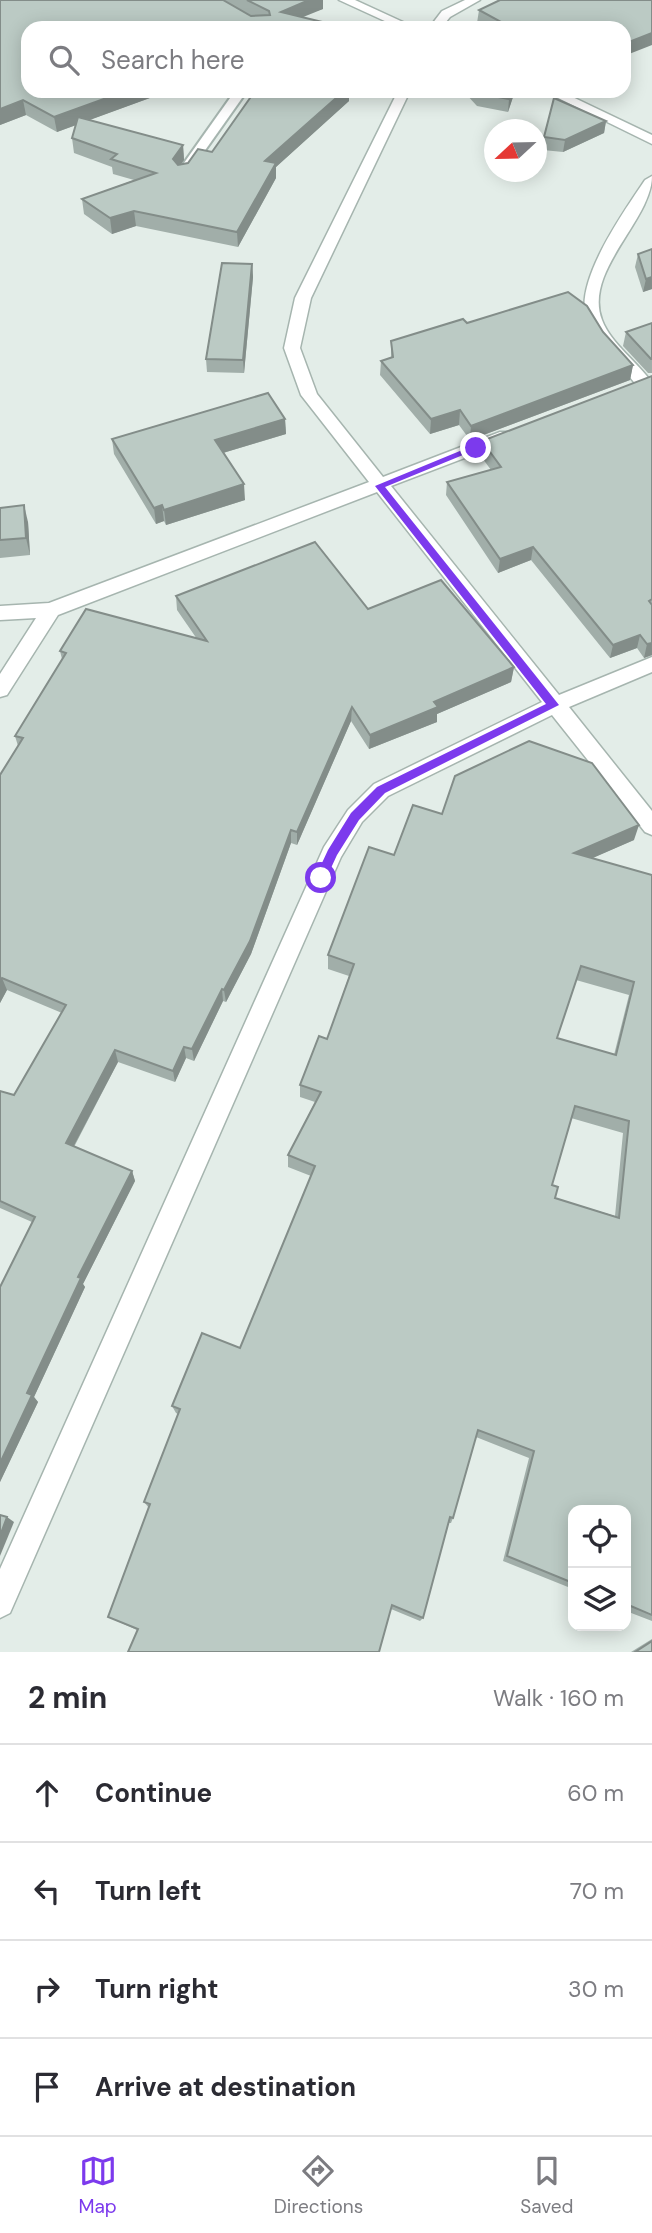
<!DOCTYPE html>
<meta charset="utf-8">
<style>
:root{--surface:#fff;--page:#f7f7f7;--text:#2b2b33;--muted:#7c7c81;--line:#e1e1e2;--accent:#7c3aed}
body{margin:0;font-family:"DM Sans",sans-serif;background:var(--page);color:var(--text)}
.controls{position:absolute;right:21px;bottom:21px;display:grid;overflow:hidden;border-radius:14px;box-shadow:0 4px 18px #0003}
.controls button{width:63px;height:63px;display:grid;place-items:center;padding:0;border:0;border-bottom:2px solid var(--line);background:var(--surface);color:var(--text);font:35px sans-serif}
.compass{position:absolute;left:484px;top:119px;width:63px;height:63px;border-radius:50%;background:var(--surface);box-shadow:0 4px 18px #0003;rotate:248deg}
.stop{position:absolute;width:21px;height:21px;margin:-16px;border:5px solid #7c3aed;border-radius:50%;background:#fff}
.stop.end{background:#7c3aed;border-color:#fff;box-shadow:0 2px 7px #0008}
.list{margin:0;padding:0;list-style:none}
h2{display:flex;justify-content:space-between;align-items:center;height:91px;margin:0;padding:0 28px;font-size:30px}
h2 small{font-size:23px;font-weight:400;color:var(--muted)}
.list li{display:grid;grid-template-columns:46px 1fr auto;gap:21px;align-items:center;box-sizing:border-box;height:98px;padding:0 28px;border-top:2px solid var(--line)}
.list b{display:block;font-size:26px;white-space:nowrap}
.list em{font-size:23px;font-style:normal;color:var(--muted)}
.icon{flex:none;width:38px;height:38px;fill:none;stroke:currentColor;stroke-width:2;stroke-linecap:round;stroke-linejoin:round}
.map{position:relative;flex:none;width:652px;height:1652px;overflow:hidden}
.search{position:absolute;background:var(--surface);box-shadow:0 4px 18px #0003;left:21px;right:21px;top:21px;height:77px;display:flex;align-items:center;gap:18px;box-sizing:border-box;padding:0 24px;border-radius:21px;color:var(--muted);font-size:26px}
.sheet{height:483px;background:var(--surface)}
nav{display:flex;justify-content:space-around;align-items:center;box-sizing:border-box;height:98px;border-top:2px solid var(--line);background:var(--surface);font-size:19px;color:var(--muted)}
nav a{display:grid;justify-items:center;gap:4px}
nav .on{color:var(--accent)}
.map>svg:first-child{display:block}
</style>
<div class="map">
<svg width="652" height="1652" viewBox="0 0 652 1652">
<rect width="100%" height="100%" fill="#e3ede8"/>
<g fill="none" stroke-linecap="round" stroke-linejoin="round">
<!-- lane casing -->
<g stroke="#a6b5af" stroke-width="4">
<path id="lane" d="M 235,91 L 247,91 L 189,173 L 181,173 L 179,170 Z"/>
</g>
<!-- street casing -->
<g stroke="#a6b5af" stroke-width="3">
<g id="street">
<path d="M 339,0 L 355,0 L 416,28 L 400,28 Z"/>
<path d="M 465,0 L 480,0 L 450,17 L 441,28 L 429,28 L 442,11 Z"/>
<path d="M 398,91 L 410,91 L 311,298 L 300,348 L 317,394 L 383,477 L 500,432 L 512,432 L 514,436 L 512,440 L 391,486 L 559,695 L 652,657 L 652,672 L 569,707 L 652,811 L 652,835 L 645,832 L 552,715 L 388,796 L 362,822 L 341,857 L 10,1613 L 0,1618 L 0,1569 L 324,847 L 348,810 L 374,784 L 542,702 L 377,492 L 58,615 L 7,695 L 0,697 L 0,674 L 36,618 L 0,620 L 0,606 L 49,603 L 369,482 L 301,395 L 284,348 L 295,298 Z"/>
<path d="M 544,91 L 560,91 L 652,135 L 652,144 Z"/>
<path d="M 652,176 C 652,220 583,271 602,320 C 611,344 638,362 652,383 L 644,388 L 638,387 C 622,366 599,346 588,322 C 570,286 625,210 645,180 Z"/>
</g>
</g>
<!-- lane -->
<use href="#lane" fill="#fff" fill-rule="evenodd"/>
<!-- street -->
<use href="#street" fill="#fff" fill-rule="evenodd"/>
</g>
<!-- wall -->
<g fill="#a1aea9" fill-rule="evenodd">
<path d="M 0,0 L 323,0 L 323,9 L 28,91 L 169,91 L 89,120 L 183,145 L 184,160 L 181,164 L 188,163 L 212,152 L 251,97 L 247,96 L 247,91 L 349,91 L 349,101 L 276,167 L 276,178 L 238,247 L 136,226 L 112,234 L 84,214 L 82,199 L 134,180 L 113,174 L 112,167 L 74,153 L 72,138 L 76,125 L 57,132 L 26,115 L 0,125 Z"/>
<path d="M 479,10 L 624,28 L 487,28 L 477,23 Z"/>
<path d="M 465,91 L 515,91 L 508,112 L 477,106 L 465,93 Z"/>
<path d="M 606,121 L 604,133 L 563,152 L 543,150 L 544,137 Z"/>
<path d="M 638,254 L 652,289 L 643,292 L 635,267 Z"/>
<path d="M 252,264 L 253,277 L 244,373 L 207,372 L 206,359 Z"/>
<path d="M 467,323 L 603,332 L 633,365 L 630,380 L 470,440 L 459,425 L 430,434 L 380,375 L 381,361 L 391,358 L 391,341 Z"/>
<path d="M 652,323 L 652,373 L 648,373 L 623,346 L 626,332 Z"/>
<path d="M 652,376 L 652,655 L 644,658 L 637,648 L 610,658 L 531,560 L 498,573 L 446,495 L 447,482 L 491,470 L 480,455 L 482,441 Z"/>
<path d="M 285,419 L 286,434 L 223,453 L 245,500 L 166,525 L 164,521 L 156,524 L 114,454 L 112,439 Z"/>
<path d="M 0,508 L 28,522 L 30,555 L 0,558 Z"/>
<path d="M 176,596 L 368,609 L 514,667 L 511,682 L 437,714 L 437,722 L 369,749 L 351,721 L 297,845 L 291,843 L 251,954 L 226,1002 L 223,1001 L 194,1061 L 186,1058 L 175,1082 L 118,1062 L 74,1147 L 132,1171 L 135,1181 L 83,1284 L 85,1287 L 34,1397 L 38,1402 L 0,1482 L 0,1287 L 32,1222 L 0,1208 L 0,1091 L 14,1095 L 62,1013 L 7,990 L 0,1003 L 0,775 L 18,746 L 15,736 L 62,659 L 60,651 L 197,639 L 177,610 Z"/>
<path d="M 442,814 L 634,840 L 592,858 L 652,875 L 652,1621 L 626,1611 L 626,1510 L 573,1510 L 573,1589 L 503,1561 L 529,1458 L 476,1437 L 453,1518 L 451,1523 L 448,1523 L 423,1618 L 420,1621 L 391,1609 L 137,1630 L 108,1617 L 149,1508 L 144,1502 L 178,1414 L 176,1413 L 172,1406 L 240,1348 L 311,1176 L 288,1167 L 288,1155 L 315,1102 L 300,1097 L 300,1085 L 327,1039 L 349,976 L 328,969 L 328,955 L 394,855 ZM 576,980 L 629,995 L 614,1055 L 557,1038 ZM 571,1118 L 623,1133 L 615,1216 L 555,1198 L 552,1185 Z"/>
<path d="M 652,1639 L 652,1652 L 631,1652 Z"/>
</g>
<!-- shaded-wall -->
<g fill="#838d89">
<path d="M 309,0 L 323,0 L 323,9 L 281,26 L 281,12 Z"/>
<path d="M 652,33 L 652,45 L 624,56 L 624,44 Z"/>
<path d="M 126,91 L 169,91 L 57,132 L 54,117 Z"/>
<path d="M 344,91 L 349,91 L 349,101 L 276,167 L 276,178 L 238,247 L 237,232 L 265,161 Z"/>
<path d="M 512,91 L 515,91 L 508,112 L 509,99 Z"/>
<path d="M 23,100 L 26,115 L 0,125 L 0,109 Z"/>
<path d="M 606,121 L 604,133 L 563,152 L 565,140 Z"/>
<path d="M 183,145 L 184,160 L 174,174 L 173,159 Z"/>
<path d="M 134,211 L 136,226 L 112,234 L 110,218 Z"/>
<path d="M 252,264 L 253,277 L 244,373 L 243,360 Z"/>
<path d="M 652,277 L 652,289 L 643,292 L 646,279 Z"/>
<path d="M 633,365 L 630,380 L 470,440 L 471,426 Z"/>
<path d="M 460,410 L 459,425 L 430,434 L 431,419 Z"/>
<path d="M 285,419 L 286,434 L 216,455 L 215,440 Z"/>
<path d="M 244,484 L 245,500 L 166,525 L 164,510 Z"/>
<path d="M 24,505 L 28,522 L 30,555 L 26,538 Z"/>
<path d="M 162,505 L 164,521 L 156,524 L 154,508 Z"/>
<path d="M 533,547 L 531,560 L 498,573 L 500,559 Z"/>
<path d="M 640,635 L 637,648 L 610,658 L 613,645 Z"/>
<path d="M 652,643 L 652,655 L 644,658 L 647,644 Z"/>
<path d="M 514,667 L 511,682 L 437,714 L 437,722 L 369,749 L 370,735 L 434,702 Z"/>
<path d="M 352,707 L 351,721 L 297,845 L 297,832 Z"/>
<path d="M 639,825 L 634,840 L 570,868 L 574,853 Z"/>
<path d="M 291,830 L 291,843 L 251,954 L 226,1002 L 224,990 Z"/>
<path d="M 2,978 L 7,990 L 0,1003 L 0,981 Z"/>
<path d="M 222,989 L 223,1001 L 194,1061 L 192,1049 Z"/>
<path d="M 184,1047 L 186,1058 L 175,1082 L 173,1071 Z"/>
<path d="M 115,1050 L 118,1062 L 70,1153 L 66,1143 Z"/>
<path d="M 132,1171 L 135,1181 L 83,1284 L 85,1287 L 34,1397 L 38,1402 L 0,1482 L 0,1463 L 27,1393 L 78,1277 Z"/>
<path d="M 7,1517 L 14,1522 L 0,1556 L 0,1536 Z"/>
</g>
<!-- building -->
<g fill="#bbcac4" stroke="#838d89" stroke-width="2" fill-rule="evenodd">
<path d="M 0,0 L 223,0 L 251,16 L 270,15 L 269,11 L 247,0 L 309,0 L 281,12 L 347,28 L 28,28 L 28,91 L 126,91 L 54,117 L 23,100 L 0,109 Z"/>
<path d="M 500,0 L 652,0 L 652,33 L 624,44 L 624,28 L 512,28 L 479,10 Z"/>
<path d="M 255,91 L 344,91 L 265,161 L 276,163 L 237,232 L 134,211 L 110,218 L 82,199 L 156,173 L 111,159 L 117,154 L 72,138 L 78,117 L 183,145 L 173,159 L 178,165 L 188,163 L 198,149 L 212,152 Z"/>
<path d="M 477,91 L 512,91 L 509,99 L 478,93 Z"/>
<path d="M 554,98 L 606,121 L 565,140 L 544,137 Z"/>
<path d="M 652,249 L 652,277 L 646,279 L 638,254 Z"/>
<path d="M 222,263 L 252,264 L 243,360 L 206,359 Z"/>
<path d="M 568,292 L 587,306 L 603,332 L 633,365 L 471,426 L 460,410 L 431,419 L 381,361 L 393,357 L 391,341 L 463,319 L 467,323 Z"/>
<path d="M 652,323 L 652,359 L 651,359 L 626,332 Z"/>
<path d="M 652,376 L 652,599 L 649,601 L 652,605 L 652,643 L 647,644 L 640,635 L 613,645 L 533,547 L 500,559 L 447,482 L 501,467 L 482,441 Z"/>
<path d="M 268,393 L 285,419 L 215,440 L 244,484 L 164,510 L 162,505 L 154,508 L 112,439 Z"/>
<path d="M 24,505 L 26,538 L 0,540 L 0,508 Z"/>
<path d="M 315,542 L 368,609 L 441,580 L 514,667 L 434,702 L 438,707 L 370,735 L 352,707 L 297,832 L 291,830 L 250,941 L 224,990 L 222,989 L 192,1049 L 184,1047 L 173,1071 L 115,1050 L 66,1143 L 132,1171 L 78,1277 L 81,1278 L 27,1393 L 32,1395 L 0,1463 L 0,1287 L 35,1217 L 0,1201 L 0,1091 L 14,1095 L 66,1005 L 2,978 L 0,981 L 0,775 L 23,738 L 15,736 L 66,653 L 60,651 L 86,609 L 207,641 L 176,596 Z"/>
<path d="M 529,741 L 592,763 L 639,825 L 574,853 L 652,875 L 652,1615 L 626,1604 L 626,1510 L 573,1510 L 573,1583 L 507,1556 L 534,1451 L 478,1430 L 453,1518 L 450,1517 L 423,1618 L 392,1605 L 379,1652 L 128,1652 L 138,1629 L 108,1617 L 150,1504 L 144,1502 L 180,1409 L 172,1406 L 202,1333 L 240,1348 L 315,1166 L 288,1155 L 321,1092 L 300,1085 L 319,1036 L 327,1039 L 354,964 L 328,955 L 369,847 L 394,855 L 413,805 L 442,814 L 455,776 ZM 581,966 L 634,982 L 616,1055 L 557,1038 ZM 575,1106 L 629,1121 L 619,1218 L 555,1198 L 558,1187 L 552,1185 Z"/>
<path d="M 0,1515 L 7,1517 L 0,1536 Z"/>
<path d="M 652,1641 L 652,1652 L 635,1652 Z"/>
</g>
<!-- route -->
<path fill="#7c3aed" d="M 472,446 L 480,448 L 385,487 L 559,705 L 385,793 L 359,820 L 337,855 L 325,881 L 317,881 L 315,878 L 328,850 L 351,813 L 377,787 L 546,704 L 375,486 Z"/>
</svg>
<div class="controls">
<button><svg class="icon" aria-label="locate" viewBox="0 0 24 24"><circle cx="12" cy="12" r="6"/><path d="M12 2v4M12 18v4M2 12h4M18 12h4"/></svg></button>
<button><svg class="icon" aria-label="layers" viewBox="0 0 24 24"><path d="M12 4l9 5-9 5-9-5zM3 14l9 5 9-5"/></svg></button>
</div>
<svg class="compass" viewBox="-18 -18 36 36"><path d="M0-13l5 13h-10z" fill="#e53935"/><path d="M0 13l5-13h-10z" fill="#7c7c81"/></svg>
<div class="stop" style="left:321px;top:878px"></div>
<div class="stop end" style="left:476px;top:448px"></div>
<div class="search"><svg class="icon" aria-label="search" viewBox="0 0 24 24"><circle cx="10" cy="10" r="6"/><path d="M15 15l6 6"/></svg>Search here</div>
</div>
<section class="sheet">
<h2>2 min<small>Walk · 160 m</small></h2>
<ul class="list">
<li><svg class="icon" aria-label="ahead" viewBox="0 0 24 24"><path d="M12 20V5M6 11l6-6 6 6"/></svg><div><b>Continue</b></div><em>60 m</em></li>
<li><svg class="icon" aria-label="left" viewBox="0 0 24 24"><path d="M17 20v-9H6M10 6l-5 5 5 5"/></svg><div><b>Turn left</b></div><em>70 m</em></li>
<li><svg class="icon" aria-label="right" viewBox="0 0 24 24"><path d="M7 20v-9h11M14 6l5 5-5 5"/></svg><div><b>Turn right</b></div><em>30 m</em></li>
<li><svg class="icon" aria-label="arrive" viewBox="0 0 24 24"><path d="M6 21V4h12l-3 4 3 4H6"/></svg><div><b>Arrive at destination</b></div></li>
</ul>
</section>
<nav>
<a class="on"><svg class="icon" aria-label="map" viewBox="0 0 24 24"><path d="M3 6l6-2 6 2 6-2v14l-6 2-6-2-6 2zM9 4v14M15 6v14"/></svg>Map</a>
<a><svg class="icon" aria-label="directions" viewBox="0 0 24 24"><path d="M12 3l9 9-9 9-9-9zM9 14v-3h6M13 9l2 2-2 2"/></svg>Directions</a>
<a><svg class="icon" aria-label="saved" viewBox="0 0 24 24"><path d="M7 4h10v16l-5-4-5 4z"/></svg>Saved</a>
</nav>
